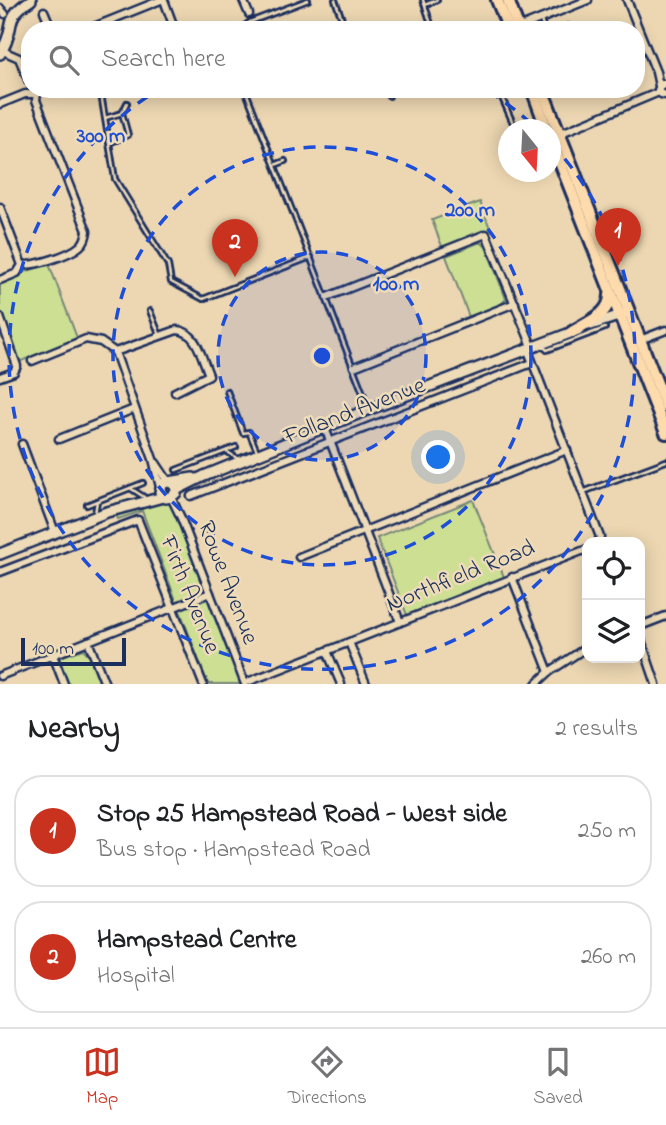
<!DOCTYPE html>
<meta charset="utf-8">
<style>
:root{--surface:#fff;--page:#f6f6f6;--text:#202124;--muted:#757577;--line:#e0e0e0;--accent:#c8321e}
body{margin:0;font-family:"Indie Flower",sans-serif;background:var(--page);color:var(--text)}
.controls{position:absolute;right:21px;bottom:21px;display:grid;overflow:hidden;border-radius:14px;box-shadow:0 4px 18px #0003}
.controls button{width:63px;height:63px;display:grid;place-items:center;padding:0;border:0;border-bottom:2px solid var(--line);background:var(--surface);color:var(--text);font:35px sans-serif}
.compass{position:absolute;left:498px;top:119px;width:63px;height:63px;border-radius:50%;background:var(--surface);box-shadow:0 4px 18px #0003;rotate:162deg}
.scale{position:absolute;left:21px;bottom:18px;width:105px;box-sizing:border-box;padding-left:7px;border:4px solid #1b2f5e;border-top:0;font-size:19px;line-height:24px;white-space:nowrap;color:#1b2f5e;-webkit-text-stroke:5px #eedbb8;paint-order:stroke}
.you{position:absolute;left:439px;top:458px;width:24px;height:24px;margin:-18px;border:5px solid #fff;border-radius:50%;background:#1a73e8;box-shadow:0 0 0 10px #1a73e833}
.badge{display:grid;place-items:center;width:46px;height:46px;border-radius:50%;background:var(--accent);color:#fff;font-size:23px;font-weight:700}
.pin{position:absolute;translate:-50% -58px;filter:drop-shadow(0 2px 4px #0008)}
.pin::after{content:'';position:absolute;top:37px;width:24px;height:21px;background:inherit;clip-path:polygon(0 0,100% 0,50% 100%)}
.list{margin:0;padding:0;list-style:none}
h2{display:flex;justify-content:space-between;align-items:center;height:91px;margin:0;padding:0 28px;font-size:30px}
h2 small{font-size:23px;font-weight:400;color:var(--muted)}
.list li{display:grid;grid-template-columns:46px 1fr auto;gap:21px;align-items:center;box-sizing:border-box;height:112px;margin:0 14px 14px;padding:0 14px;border:2px solid var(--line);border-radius:28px}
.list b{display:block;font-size:26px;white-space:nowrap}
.list p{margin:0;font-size:23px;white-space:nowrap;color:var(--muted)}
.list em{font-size:23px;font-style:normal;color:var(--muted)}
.icon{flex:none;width:38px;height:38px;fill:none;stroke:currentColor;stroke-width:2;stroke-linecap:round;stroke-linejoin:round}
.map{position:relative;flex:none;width:666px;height:684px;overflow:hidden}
.search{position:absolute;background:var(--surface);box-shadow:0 4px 18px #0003;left:21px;right:21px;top:21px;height:77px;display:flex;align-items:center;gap:18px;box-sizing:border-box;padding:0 24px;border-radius:28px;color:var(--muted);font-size:26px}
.sheet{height:343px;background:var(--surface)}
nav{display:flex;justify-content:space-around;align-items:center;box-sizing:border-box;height:98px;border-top:2px solid var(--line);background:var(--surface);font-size:19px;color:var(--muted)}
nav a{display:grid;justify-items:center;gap:4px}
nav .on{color:var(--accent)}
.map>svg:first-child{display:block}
</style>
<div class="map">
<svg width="666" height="684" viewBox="0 0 666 684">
<rect width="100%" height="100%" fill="#edd7b2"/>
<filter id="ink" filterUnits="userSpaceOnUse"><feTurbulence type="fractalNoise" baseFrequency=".0143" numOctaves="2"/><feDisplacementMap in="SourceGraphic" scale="14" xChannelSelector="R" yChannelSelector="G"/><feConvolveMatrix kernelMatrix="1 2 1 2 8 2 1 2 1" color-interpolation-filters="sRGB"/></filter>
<g filter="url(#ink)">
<!-- green -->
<g fill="#cddf93" stroke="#748778" stroke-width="2">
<path d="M 480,202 L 491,231 L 443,249 L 432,220 Z"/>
<path d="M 478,243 L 482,243 L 486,247 L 506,299 L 501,304 L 469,317 L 446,256 Z"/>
<path d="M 49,264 L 77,338 L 19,362 L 0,315 L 0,280 Z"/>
<path d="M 159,498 L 172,506 L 241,684 L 208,684 L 142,511 L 118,519 L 116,514 Z"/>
<path d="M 473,500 L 504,577 L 407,615 L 377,538 Z"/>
<path d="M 83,649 L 89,655 L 100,684 L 66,684 L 59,665 L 60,657 Z"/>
</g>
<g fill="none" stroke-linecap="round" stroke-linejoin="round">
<!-- lane casing -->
<g stroke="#1b2f5e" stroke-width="8">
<g id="lane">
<path d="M 335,0 L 346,30"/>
<path d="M 423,0 L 433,30"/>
<path d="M 425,5 L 437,0"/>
<path d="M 541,20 L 544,30"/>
<path d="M 239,30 L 250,22 L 308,0"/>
<path d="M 553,30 L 568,26 L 570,30"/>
<path d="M 103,89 L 101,94 L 115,179 L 168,265 L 171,282 L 203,299 L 311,257"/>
<path d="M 245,89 L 368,406"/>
<path d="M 389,89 L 389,96"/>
<path d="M 495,89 L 502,98 L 516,130"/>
<path d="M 122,113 L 127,103"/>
<path d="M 105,118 L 122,113 L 128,135 L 109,143"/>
<path d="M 275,165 L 285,161"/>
<path d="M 150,311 L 160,336"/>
<path d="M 542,345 L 547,350 L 605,328"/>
<path d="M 227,391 L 243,433 L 249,432 L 257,451"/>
<path d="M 226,451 L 238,459"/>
<path d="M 176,470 L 236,447"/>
<path d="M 130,488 L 144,497"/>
<path d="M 583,492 L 666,461"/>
<path d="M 87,505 L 143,483"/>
<path d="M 95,514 L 97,501"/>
</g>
</g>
<!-- street casing -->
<g stroke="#1b2f5e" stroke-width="11">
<g id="street">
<path d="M 164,0 L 175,30"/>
<path d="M 243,0 L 249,14"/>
<path d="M 627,0 L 656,72 L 659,86"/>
<path d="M 0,8 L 5,14"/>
<path d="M 44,11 L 52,30"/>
<path d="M 518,28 L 588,0"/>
<path d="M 86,30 L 161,0"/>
<path d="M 3,51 L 19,58 L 29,82"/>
<path d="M 666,84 L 662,84 L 658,90 L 661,94 L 666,95"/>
<path d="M 0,104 L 25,94 L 37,94"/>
<path d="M 559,134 L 659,92"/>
<path d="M 0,207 L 22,265 L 17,273 L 0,280"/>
<path d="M 22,265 C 35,266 70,255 80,246 C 85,242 86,237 87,231 L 36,100 L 37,94 L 43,89"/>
<path d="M 327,297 L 486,234 L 532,346"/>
<path d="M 0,317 L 17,366 L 14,372 L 0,377"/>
<path d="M 640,340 L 666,330"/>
<path d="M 527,348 L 600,537 L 598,542"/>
<path d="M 115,352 L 177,330 C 197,331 202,359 209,375 L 175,392"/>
<path d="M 32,361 L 86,339 L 101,342 L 115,352 L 153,459 L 160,487"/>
<path d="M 354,367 L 515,303"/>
<path d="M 325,428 L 400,622"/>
<path d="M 59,439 L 134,409"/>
<path d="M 22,444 L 55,532"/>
<path d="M 156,463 L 168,481"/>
<path d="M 191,496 L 532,363"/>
<path d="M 171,497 L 181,518 L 245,684"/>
<path d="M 299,557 L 567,450"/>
<path d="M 0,572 L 138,520 L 203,684"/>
<path d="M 512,577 L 549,672"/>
<path d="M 640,626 L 666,616"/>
<path d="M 640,637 L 656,684"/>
<path d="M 88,641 L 105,684"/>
<path d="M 349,642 L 366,684"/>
<path d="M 327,651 L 341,684"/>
<path d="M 53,655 L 64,684"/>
<path d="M 0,676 L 210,593"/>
<path d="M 245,683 L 587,549"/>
<path d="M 536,684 L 549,672 L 587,647"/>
</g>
</g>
<!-- secondary casing -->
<g stroke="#1b2f5e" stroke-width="14">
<g id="secondary">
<path d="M 0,54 C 19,24 0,20 31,0"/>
<path d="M 591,325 L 624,314"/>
<path d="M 171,482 L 176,487 L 176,493 L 171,497 L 166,498 L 160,492 L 163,483 L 193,478"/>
<path d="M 176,490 L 204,476 L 370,409 L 578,330"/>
<path d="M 0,554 L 107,512 L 163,497"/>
</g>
</g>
<!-- highway casing -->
<g stroke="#1b2f5e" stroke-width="16">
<g id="highway">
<path d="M 497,0 L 509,30"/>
<path d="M 508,0 L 519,30"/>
<path d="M 532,89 L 547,130"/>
<path d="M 542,89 L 666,406"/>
<path d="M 550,137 L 666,433"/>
<path d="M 572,332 C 587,322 610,315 610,295"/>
</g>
</g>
<!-- lane -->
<use href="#lane" stroke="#eedbb8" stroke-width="2.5"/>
<!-- street -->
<use href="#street" stroke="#eedbb8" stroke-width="6"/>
<!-- secondary -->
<use href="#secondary" stroke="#eedbb8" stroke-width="9"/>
<!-- highway -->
<use href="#highway" stroke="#fedbac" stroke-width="10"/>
</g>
</g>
<!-- distance rings -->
<circle cx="322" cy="356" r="104" fill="#1d4ed8" fill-opacity=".12"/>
<g fill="none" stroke="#1d4ed8" stroke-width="3.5" stroke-dasharray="12 9">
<circle cx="322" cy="356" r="104"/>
<circle cx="322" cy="356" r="209"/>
<path d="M488 91A313 313 0 0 1 537 129M551 143A313 313 0 1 1 156 91"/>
</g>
<g text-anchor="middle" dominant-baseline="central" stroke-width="5" stroke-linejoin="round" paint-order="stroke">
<!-- street labels -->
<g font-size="24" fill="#1b2f5e" stroke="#eedbb8">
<text transform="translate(355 412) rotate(-21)">Folland Avenue</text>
<text transform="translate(461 577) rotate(-22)">Northfield Road</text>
<text transform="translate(227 583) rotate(69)">Rowe Avenue</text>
<text transform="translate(189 595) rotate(68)">Firth Avenue</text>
</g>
</g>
<circle cx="322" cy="356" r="10" fill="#1d4ed8" stroke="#eedbb8" stroke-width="3.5"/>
<g font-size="21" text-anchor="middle" font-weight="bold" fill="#1d4ed8" stroke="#eedbb8" stroke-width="5" stroke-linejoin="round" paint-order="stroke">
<text x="101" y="142">300 m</text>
<text x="470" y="216">200 m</text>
<text x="396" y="290">100 m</text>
</g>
</svg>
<div class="controls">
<button><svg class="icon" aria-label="locate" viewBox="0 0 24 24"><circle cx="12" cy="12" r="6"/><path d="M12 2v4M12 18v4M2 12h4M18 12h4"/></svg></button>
<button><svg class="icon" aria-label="layers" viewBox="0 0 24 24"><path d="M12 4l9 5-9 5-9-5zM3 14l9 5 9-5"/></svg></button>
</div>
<svg class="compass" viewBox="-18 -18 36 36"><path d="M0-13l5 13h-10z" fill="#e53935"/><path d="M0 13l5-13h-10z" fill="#757577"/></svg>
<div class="scale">100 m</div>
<div class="you"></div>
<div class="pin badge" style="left:618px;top:266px">1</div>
<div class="pin badge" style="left:235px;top:277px">2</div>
<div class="search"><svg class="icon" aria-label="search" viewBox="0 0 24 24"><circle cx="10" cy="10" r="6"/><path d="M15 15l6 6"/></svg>Search here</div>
</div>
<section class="sheet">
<h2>Nearby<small>2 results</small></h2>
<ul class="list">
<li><span class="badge">1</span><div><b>Stop 25 Hampstead Road - West side</b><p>Bus stop · Hampstead Road</p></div><em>250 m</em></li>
<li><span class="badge">2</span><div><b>Hampstead Centre</b><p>Hospital</p></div><em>260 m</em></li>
</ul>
</section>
<nav>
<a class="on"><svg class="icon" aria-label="map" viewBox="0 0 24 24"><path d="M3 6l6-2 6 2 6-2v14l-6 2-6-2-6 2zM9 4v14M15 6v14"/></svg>Map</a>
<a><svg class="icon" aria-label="directions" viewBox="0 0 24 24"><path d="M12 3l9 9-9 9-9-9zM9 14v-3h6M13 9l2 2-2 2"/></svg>Directions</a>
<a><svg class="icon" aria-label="saved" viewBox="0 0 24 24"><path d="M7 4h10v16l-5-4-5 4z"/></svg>Saved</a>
</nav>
